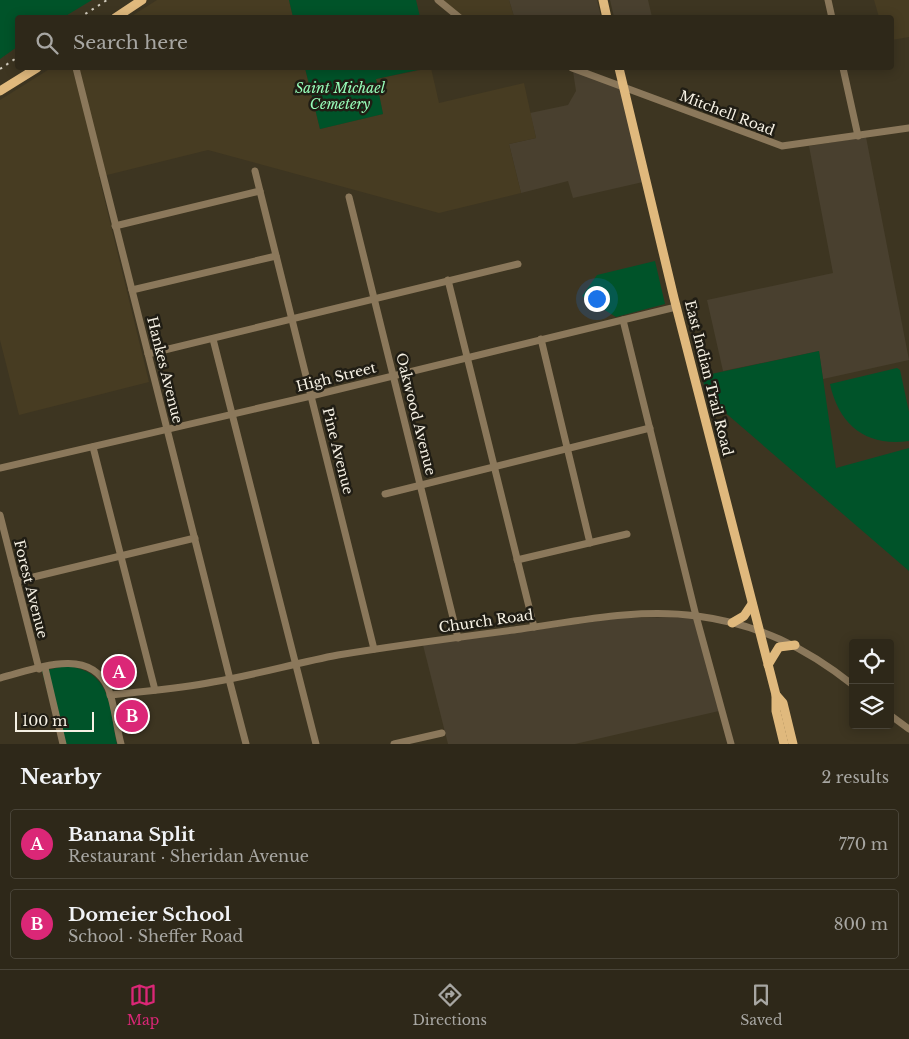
<!DOCTYPE html>
<meta charset="utf-8">
<style>
:root{--surface:#2e2819;--page:#3a3426;--text:#f1f3f6;--muted:#a7a6a2;--line:#494438;--accent:#db2777}
body{margin:0;font-family:"Libre Baskerville",serif;background:var(--page);color:var(--text)}
.controls{position:absolute;right:15px;bottom:15px;display:grid;overflow:hidden;border-radius:5px;box-shadow:0 2px 12px #0003}
.controls button{width:45px;height:45px;display:grid;place-items:center;padding:0;border:0;border-bottom:1px solid var(--line);background:var(--surface);color:var(--text);font:25px sans-serif}
.scale{position:absolute;left:15px;bottom:12px;width:79px;box-sizing:border-box;padding-left:5px;border:2px solid #f6f1e4;border-top:0;font-size:14px;line-height:18px;white-space:nowrap;color:#f6f1e4;-webkit-text-stroke:4px #201d14;paint-order:stroke}
.you{position:absolute;left:596px;top:298px;width:18px;height:18px;margin:-12px;border:4px solid #fff;border-radius:50%;background:#1a73e8;box-shadow:0 0 0 8px #1a73e833}
.badge{display:grid;place-items:center;width:32px;height:32px;border-radius:50%;background:var(--accent);color:#fff;font-size:16px;font-weight:700}
.pin{position:absolute;translate:-50% -50%;border:2px solid #fff;box-shadow:0 1px 5px #0006}
.list{margin:0;padding:0;list-style:none}
h2{display:flex;justify-content:space-between;align-items:center;height:65px;margin:0;padding:0 20px;font-size:21px}
h2 small{font-size:16px;font-weight:400;color:var(--muted)}
.list li{display:grid;grid-template-columns:32px 1fr auto;gap:15px;align-items:center;box-sizing:border-box;height:70px;margin:0 10px 10px;padding:0 10px;border:1px solid var(--line);border-radius:5px}
.list b{display:block;font-size:19px;white-space:nowrap}
.list p{margin:0;font-size:16px;white-space:nowrap;color:var(--muted)}
.list em{font-size:16px;font-style:normal;color:var(--muted)}
.icon{flex:none;width:28px;height:28px;fill:none;stroke:currentColor;stroke-width:2;stroke-linecap:round;stroke-linejoin:round}
.map{position:relative;flex:none;width:909px;height:744px;overflow:hidden}
.search{position:absolute;background:var(--surface);box-shadow:0 2px 12px #0003;left:15px;right:15px;top:15px;height:55px;display:flex;align-items:center;gap:12px;box-sizing:border-box;padding:0 18px;border-radius:5px;color:var(--muted);font-size:19px}
.sheet{height:225px;background:var(--surface)}
nav{display:flex;justify-content:space-around;align-items:center;box-sizing:border-box;height:70px;border-top:1px solid var(--line);background:var(--surface);font-size:14px;color:var(--muted)}
nav a{display:grid;justify-items:center;gap:2px}
nav .on{color:var(--accent)}
.map>svg:first-child{display:block}
</style>
<div class="map">
<svg width="909" height="744" viewBox="0 0 909 744">
<rect width="100%" height="100%" fill="#3d3521"/>
<!-- commercial -->
<g fill="#49402f">
<path d="M 509,0 L 597,0 L 601,17 L 514,17 Z"/>
<path d="M 610,0 L 648,0 L 652,17 L 614,17 Z"/>
<path d="M 573,71 L 621,89 L 643,182 L 573,198 L 568,181 L 521,193 L 509,144 L 536,138 L 530,113 L 568,105 L 576,91 Z"/>
<path d="M 866,137 L 909,360 L 823,379 L 819,351 L 723,371 L 707,300 L 833,273 L 809,146 Z"/>
<path d="M 695,617 L 719,711 L 575,744 L 448,744 L 423,645 L 621,618 Z"/>
</g>
<!-- built -->
<g fill="#473c22">
<path d="M 157,0 L 289,0 L 293,17 L 130,17 Z"/>
<path d="M 440,0 L 509,0 L 514,17 L 465,17 Z"/>
<path d="M 874,0 L 909,0 L 909,37 L 892,40 L 892,18 L 879,17 Z"/>
<path d="M 51,68 L 305,68 L 320,129 L 383,114 L 376,79 L 431,68 L 439,103 L 524,83 L 536,138 L 509,144 L 521,193 L 439,213 L 208,150 L 99,177 L 149,382 L 19,415 L 0,340 L 0,100 Z"/>
</g>
<!-- green -->
<g fill="#005329">
<path d="M 0,0 L 92,0 L 64,17 L 18,18 L 17,47 L 0,59 Z"/>
<path d="M 289,0 L 416,0 L 420,17 L 293,17 Z"/>
<path d="M 305,68 L 427,68 L 376,79 L 383,114 L 320,129 Z"/>
<path d="M 655,261 L 665,304 L 616,317 L 582,296 L 597,275 Z"/>
<path d="M 819,351 L 836,468 L 909,448 L 909,571 L 707,397 L 702,376 Z"/>
<path d="M 897,368 L 900,370 L 909,412 L 909,441 C 866,447 839,425 830,384 Z"/>
<path d="M 66,666 C 112,671 109,706 117,744 L 61,744 L 42,671 Z"/>
</g>
<g fill="none" stroke-linecap="round" stroke-linejoin="round">
<!-- minor -->
<g stroke="#8b785b" stroke-width="7">
<path d="M 438,0 L 460,18"/>
<path d="M 828,0 L 832,18"/>
<path d="M 76,68 L 230,679"/>
<path d="M 572,68 L 782,146 L 909,128"/>
<path d="M 843,68 L 858,136"/>
<path d="M 255,171 L 374,649"/>
<path d="M 349,197 L 458,638"/>
<path d="M 115,226 L 260,191"/>
<path d="M 448,280 L 534,627"/>
<path d="M 132,290 L 276,256"/>
<path d="M 623,320 L 696,616 L 731,744"/>
<path d="M 213,339 L 316,744"/>
<path d="M 541,339 L 590,543"/>
<path d="M 148,354 L 518,264"/>
<path d="M 93,447 L 155,690"/>
<path d="M 0,468 L 311,396 L 676,307"/>
<path d="M 385,494 L 650,428"/>
<path d="M 0,515 L 39,669"/>
<path d="M 517,560 L 627,534"/>
<path d="M 17,581 L 195,538"/>
<path d="M 45,668 L 63,744"/>
<path d="M 0,678 C 33,670 89,645 108,688 C 115,705 116,726 121,744"/>
<path d="M 229,679 L 246,744"/>
<path d="M 110,695 C 145,691 179,689 213,682 C 255,675 296,663 338,655 C 398,645 460,637 521,629 C 578,621 638,608 697,616 C 758,624 805,647 853,685"/>
<path d="M 890,715 L 909,729"/>
<path d="M 394,744 L 442,733"/>
</g>
<!-- major -->
<g stroke="#e0b97d" stroke-width="9">
<path d="M 603,0 L 607,18"/>
<path d="M 115,18 L 142,0"/>
<path d="M 619,68 L 674,298 L 776,695 L 776,711 L 784,744"/>
<path d="M 0,91 L 37,68"/>
<path d="M 732,623 L 744,616 L 752,604"/>
<path d="M 768,665 L 779,647 L 795,645"/>
<path d="M 776,695 L 783,703 L 793,744"/>
</g>
<!-- rail -->
<g stroke="#d1cbbd" stroke-width="2" stroke-dasharray="2.5 5" stroke-linecap="butt">
<path d="M 79,18 L 107,0"/>
<path d="M 0,69 L 18,57"/>
</g>
</g>
<g text-anchor="middle" dominant-baseline="central" stroke-width="5" stroke-linejoin="round" paint-order="stroke">
<!-- park labels -->
<g font-size="14" font-style="italic" fill="#97fdb9" stroke="#201d14">
<text x="340" y="88">Saint Michael<tspan x="340" dy="16">Cemetery</tspan></text>
</g>
<!-- street labels -->
<g font-size="14" fill="#f6f1e4" stroke="#201d14">
<text transform="translate(727 113) rotate(21)">Mitchell Road</text>
<text transform="translate(165 370) rotate(76)">Hankes Avenue</text>
<text transform="translate(336 377) rotate(-14)">High Street</text>
<text transform="translate(709 378) rotate(76)">East Indian Trail Road</text>
<text transform="translate(416 414) rotate(76)">Oakwood Avenue</text>
<text transform="translate(338 451) rotate(76)">Pine Avenue</text>
<text transform="translate(31 589) rotate(76)">Forest Avenue</text>
<text transform="translate(486 621) rotate(-8)">Church Road</text>
</g>
</g>
</svg>
<div class="controls">
<button><svg class="icon" aria-label="locate" viewBox="0 0 24 24"><circle cx="12" cy="12" r="6"/><path d="M12 2v4M12 18v4M2 12h4M18 12h4"/></svg></button>
<button><svg class="icon" aria-label="layers" viewBox="0 0 24 24"><path d="M12 4l9 5-9 5-9-5zM3 14l9 5 9-5"/></svg></button>
</div>
<div class="scale">100 m</div>
<div class="you"></div>
<div class="pin badge" style="left:119px;top:672px">A</div>
<div class="pin badge" style="left:132px;top:716px">B</div>
<div class="search"><svg class="icon" aria-label="search" viewBox="0 0 24 24"><circle cx="10" cy="10" r="6"/><path d="M15 15l6 6"/></svg>Search here</div>
</div>
<section class="sheet">
<h2>Nearby<small>2 results</small></h2>
<ul class="list">
<li><span class="badge">A</span><div><b>Banana Split</b><p>Restaurant · Sheridan Avenue</p></div><em>770 m</em></li>
<li><span class="badge">B</span><div><b>Domeier School</b><p>School · Sheffer Road</p></div><em>800 m</em></li>
</ul>
</section>
<nav>
<a class="on"><svg class="icon" aria-label="map" viewBox="0 0 24 24"><path d="M3 6l6-2 6 2 6-2v14l-6 2-6-2-6 2zM9 4v14M15 6v14"/></svg>Map</a>
<a><svg class="icon" aria-label="directions" viewBox="0 0 24 24"><path d="M12 3l9 9-9 9-9-9zM9 14v-3h6M13 9l2 2-2 2"/></svg>Directions</a>
<a><svg class="icon" aria-label="saved" viewBox="0 0 24 24"><path d="M7 4h10v16l-5-4-5 4z"/></svg>Saved</a>
</nav>
